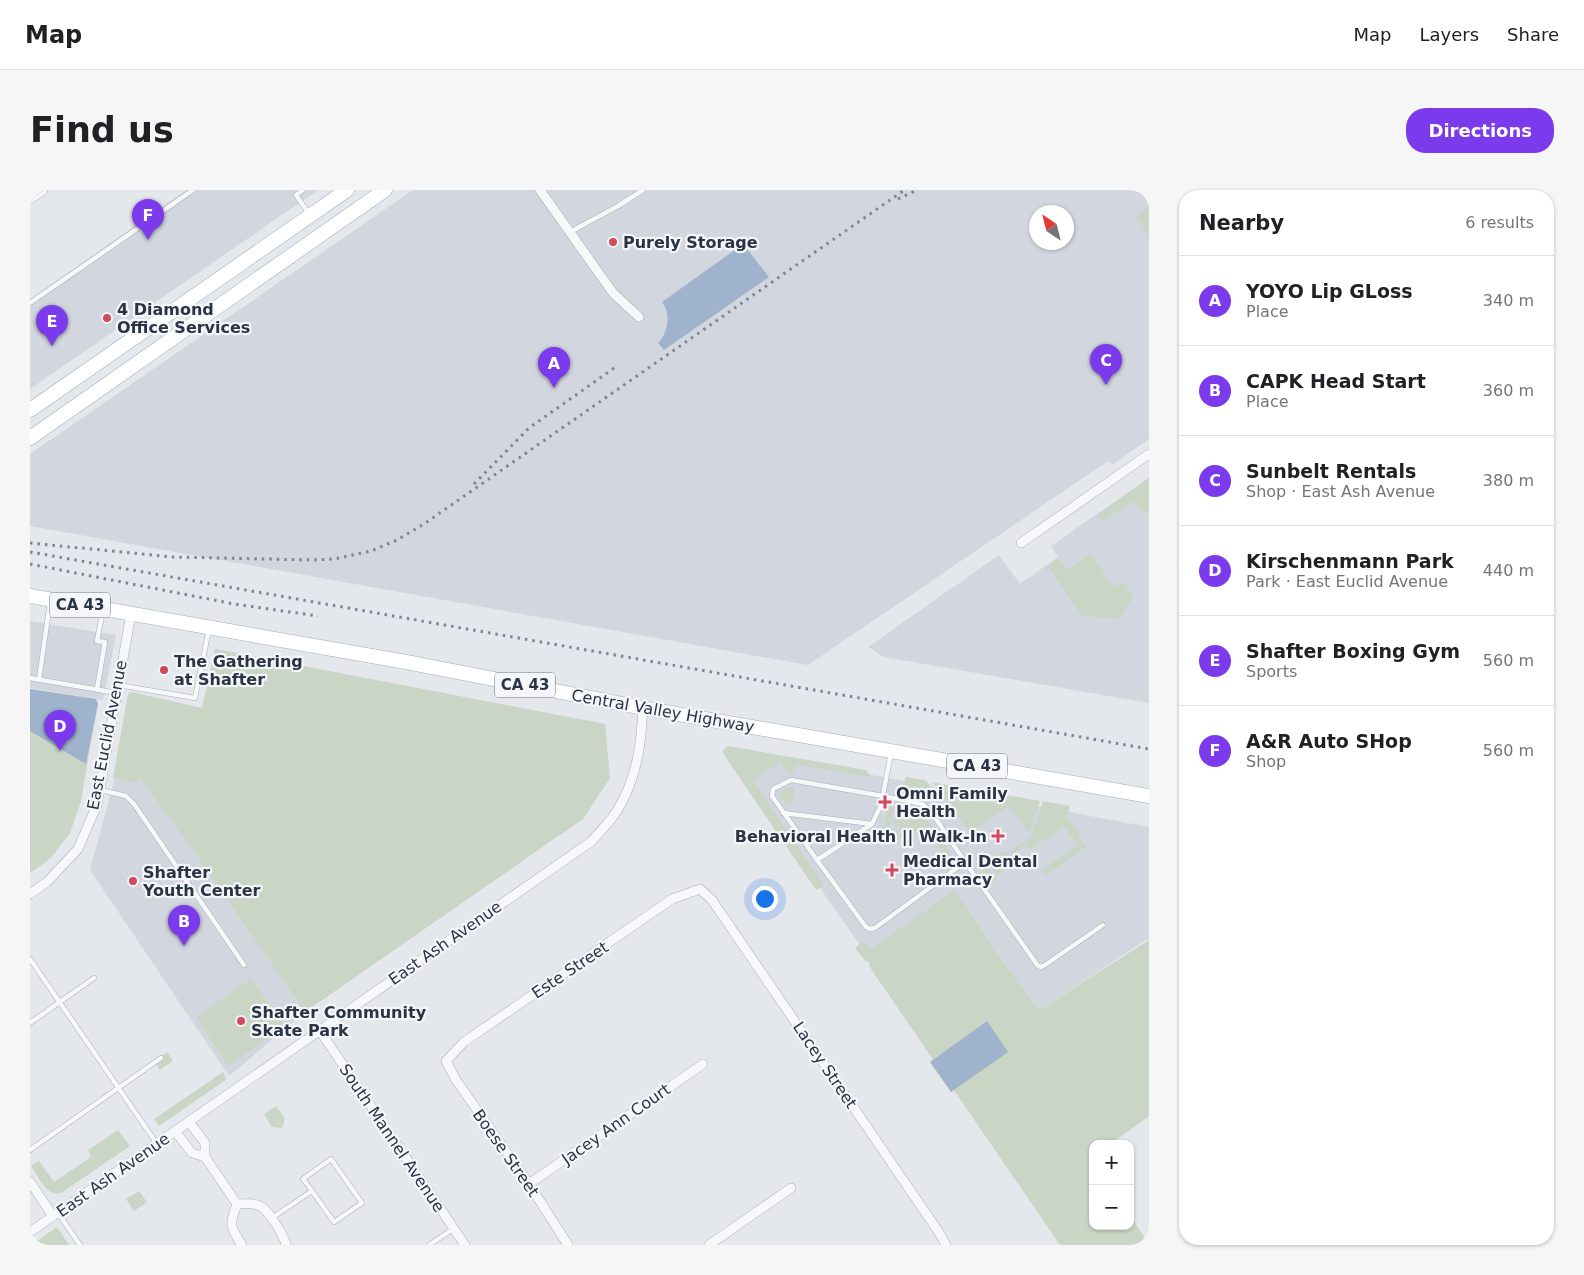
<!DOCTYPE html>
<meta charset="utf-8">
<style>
:root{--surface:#fff;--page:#f6f6f6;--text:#202124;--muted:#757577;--line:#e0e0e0;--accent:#7c3aed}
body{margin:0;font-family:"DejaVu Sans",sans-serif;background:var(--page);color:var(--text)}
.controls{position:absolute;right:15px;bottom:15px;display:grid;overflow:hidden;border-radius:10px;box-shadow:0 1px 4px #0004}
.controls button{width:45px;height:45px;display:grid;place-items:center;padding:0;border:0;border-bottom:1px solid var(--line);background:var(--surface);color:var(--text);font:25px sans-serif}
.compass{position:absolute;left:999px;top:15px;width:45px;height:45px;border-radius:50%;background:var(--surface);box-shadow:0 1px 4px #0004;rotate:325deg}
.you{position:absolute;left:734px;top:708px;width:18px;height:18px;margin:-12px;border:4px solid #fff;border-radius:50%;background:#1a73e8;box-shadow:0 0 0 8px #1a73e833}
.badge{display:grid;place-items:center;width:32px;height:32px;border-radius:50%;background:var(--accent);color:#fff;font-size:16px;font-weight:700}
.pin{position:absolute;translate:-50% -41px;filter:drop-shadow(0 1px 2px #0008)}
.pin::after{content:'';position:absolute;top:26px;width:18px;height:15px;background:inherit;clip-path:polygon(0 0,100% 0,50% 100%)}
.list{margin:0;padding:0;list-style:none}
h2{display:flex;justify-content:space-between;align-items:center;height:65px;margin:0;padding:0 20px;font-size:21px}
h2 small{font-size:16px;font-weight:400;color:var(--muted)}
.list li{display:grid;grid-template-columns:32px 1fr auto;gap:15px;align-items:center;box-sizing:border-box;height:90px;padding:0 20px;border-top:1px solid var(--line)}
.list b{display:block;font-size:19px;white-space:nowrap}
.list p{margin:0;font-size:16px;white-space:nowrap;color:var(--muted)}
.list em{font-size:16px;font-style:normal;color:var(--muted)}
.map{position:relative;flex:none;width:1119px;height:1055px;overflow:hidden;border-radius:20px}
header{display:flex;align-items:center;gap:30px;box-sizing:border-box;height:70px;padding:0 25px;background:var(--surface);border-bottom:1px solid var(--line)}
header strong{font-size:24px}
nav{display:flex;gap:28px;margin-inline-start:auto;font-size:18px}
.intro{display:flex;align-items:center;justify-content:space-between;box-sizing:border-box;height:120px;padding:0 30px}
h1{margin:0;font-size:35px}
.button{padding:12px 22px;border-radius:20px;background:var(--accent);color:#fff;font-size:18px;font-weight:700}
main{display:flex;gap:30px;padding:0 30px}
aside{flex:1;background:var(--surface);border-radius:20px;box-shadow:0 1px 4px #0004}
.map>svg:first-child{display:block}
</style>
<header>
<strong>Map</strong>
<nav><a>Map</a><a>Layers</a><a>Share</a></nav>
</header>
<div class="intro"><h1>Find us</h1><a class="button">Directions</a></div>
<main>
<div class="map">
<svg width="1119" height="1055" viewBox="0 0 1119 1055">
<rect width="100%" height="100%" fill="#e4e7ec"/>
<!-- built -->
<g fill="#d2d6de" fill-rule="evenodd">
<path d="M 156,0 L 288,0 L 0,199 L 0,109 Z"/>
<path d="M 383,0 L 1119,0 L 1119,249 L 1082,275 L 1078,271 L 778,475 L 0,336 L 0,264 ZM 1006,22 L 1036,22 L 1036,52 L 1006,52 Z"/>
<path d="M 1119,288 L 1119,513 L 854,467 L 838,457 L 969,365 L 990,394 L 1028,367 L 1021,356 Z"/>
<path d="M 0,431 L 86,445 L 73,510 L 0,498 Z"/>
<path d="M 186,459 L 237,469 L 155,649 L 275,822 L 199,886 L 60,680 L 84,591 L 99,502 L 173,519 Z"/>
<path d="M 693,557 L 1119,637 L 1119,748 L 1009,820 L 965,761 L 835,763 Z"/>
</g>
<!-- green -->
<g fill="#c9d6c5">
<path d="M 1119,17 L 1119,46 L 1106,27 Z"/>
<path d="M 1119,288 L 1119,322 L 1110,321 L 1103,311 L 1073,331 L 1068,324 Z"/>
<path d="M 1061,364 L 1084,397 L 1093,392 L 1103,405 L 1103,408 L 1090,429 L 1052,426 L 1018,376 L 1028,368 L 1038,380 Z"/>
<path d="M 185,459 L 575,534 L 580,588 L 553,629 L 275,822 L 155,649 L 110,588 L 105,592 L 83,588 L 98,504 L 101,504 L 101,502 L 172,518 Z"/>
<path d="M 0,500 L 68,511 L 51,611 L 40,643 L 21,668 L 0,683 Z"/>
<path d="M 698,556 L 836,580 L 841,587 L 765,574 L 763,582 C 757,585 754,577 750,572 L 723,591 L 794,695 L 786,700 L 692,562 Z"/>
<path d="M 876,587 L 895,590 L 906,601 L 896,607 L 871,602 Z"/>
<path d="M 901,592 L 1010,611 L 999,643 L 979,616 L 940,643 L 906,596 Z"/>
<path d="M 757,597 L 764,598 L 765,599 L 761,616 L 757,615 L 748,604 Z"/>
<path d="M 1013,611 L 1040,616 L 1037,627 L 1050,644 L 1048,647 L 1056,657 L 1016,685 L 1012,680 L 1047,655 L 1034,636 L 999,660 L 995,655 L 982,664 L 980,661 L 1001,647 Z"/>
<path d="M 860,616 L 864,616 L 857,648 L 850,653 L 845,646 L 853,640 L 858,617 Z"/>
<path d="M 868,616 L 891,622 L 920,662 L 921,669 L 917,679 L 913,683 L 903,669 L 912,662 L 900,644 L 894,648 L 888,640 L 880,646 L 872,637 L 863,635 Z"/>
<path d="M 863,638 L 869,640 L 874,645 L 862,654 L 860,653 Z"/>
<path d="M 976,661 L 984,673 L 967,685 L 958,673 Z"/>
<path d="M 956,675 L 967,691 L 961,695 L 950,679 Z"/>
<path d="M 925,700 L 965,761 L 1009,820 L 1119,750 L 1119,926 L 1080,954 L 1063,954 L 1063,1036 L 1100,1036 L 1100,1025 L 1116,1050 L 1109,1055 L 1030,1055 L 841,779 L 838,771 L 836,772 L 825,758 L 834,751 L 842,758 Z"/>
<path d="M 221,789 L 256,836 L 198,876 L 166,827 Z"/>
<path d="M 137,862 L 143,871 L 130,880 L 124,871 Z"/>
<path d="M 193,882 L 197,889 L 129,936 L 124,929 Z"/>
<path d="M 246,916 L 255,928 L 253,936 L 251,938 L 242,937 L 234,924 Z"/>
<path d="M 88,940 L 100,956 L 31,1003 C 15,1006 9,987 1,976 L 9,971 L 24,992 L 61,967 L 58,960 Z"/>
<path d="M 109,1001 L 117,1012 L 104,1021 L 96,1009 Z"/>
<path d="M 27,1037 L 39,1055 L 1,1055 Z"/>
</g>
<!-- water -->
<g fill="#9fb4cc">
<path d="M 713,54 L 739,87 L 634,160 L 628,153 C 635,147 639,133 637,124 C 637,120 634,115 632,112 Z"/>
<path d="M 0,499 L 66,509 L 68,514 L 56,574 L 0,541 Z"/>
<path d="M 957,831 L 978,862 L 921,902 L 900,872 Z"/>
</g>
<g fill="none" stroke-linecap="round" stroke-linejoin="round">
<!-- lane casing -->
<g stroke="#a9aeb7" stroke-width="5.5">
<g id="lane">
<path d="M 273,0 L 266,5 L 279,24"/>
<path d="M 540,42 L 588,16 L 613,0"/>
<path d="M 0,113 L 163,0"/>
<path d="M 0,488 L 87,503"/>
<path d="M 9,490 L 20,412"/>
<path d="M 88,495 L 165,508 L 179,439"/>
<path d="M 67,499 L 75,452 L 67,451 L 73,420"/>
<path d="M 861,563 L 851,615 L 842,634 L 787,670 L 836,737 L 840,739 L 845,738 L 935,672 L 1008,776 L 1011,777 L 1015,775 L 1073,735"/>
<path d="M 70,600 L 96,606 L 104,614 L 214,775"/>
<path d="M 753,623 L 842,634"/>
<path d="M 787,670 L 742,606 L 743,599 L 761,590 L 853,606 L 892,614 L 902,623 L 935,672"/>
<path d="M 0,769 L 127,954"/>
<path d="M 0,833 L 64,788"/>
<path d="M 0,960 L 131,868"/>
<path d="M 28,1023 L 50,1055"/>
<path d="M 242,1028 L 282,1001 L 304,1032 L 332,1013 L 301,969 L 273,989 L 282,1001"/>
<path d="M 399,1055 L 423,1039"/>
</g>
</g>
<!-- street casing -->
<g stroke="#a9aeb7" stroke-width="10">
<g id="street">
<path d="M 510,0 L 583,103 L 609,127"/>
<path d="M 0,9 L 13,0"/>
<path d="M 991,353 L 1119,264"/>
<path d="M 0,704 L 17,692 L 48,659 L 67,615 L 101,424"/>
<path d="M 290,841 L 435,1055"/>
<path d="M 145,941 L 162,963 L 175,967 L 175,953 L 159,932"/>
<path d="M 175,967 L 207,1014"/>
<path d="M 0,992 L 23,1026"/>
<path d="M 499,994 L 673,874"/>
<path d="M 207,1014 C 215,1014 225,1012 232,1017 C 239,1022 255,1047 256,1055"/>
<path d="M 207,1014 C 199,1035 200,1037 212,1055"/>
<path d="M 0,1042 L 562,651 C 570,641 580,632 587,621 C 607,588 611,556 613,518"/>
<path d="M 538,1055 L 499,994 L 426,890 L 416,871 L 434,852 L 642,709 L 670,699 L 682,710 L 910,1044 L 916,1055"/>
<path d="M 679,1055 L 761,998"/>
</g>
</g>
<!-- primary casing -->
<g stroke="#a3abb8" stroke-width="15">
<g id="primary">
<path d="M 0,220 L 317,0"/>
<path d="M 0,248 L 355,0"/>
<path d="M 0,406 L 376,472 L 613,518 L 1119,606"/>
</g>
</g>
<!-- lane -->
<use href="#lane" stroke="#f7f8fa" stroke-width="4.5"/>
<!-- street -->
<use href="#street" stroke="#f7f8fa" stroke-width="9"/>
<!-- primary -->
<use href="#primary" stroke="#fff" stroke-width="14"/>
<!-- rail -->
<g stroke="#7d8696" stroke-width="3" stroke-dasharray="2.5 5" stroke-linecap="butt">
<path d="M 868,9 L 887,0"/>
<path d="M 444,294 L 499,238 L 587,176"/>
<path d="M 0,353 L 143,367 L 283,370 L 304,369 L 341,361 L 367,350 L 394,334 L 873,1"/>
<path d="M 0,362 L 1119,559"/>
<path d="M 0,374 L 204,414 L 288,426"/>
</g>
</g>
<!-- markers -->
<g fill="#d1495b" stroke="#f4f6f9" stroke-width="2">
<circle cx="583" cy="52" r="5"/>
<circle cx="77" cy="128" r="5"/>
<circle cx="134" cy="480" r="5"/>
<path d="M852.5 604.5h5v5h5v5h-5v5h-5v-5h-5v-5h5z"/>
<path d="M965.5 638.5h5v5h5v5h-5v5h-5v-5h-5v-5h5z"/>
<path d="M859.5 672.5h5v5h5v5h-5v5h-5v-5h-5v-5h5z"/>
<circle cx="103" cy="691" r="5"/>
<circle cx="211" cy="831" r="5"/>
</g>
<g text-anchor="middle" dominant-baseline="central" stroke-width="4.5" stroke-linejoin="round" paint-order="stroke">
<!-- shield labels -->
<g fill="#f4f6f9" stroke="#676e7b" stroke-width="1">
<rect x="20" y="402.5" width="60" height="25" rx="4"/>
<rect x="465" y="482.5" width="60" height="25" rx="4"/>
<rect x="917" y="563.5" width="60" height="25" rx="4"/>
</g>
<g font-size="15" font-weight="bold" fill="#2b3445">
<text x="50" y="415">CA 43</text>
<text x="495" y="495">CA 43</text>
<text x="947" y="576">CA 43</text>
</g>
<!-- poi labels -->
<g font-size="16" font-weight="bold" fill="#2b3445" stroke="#f4f6f9" text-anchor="start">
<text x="593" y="52">Purely Storage</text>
<text x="87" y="119">4 Diamond<tspan x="87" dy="18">Office Services</tspan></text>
<text x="144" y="471">The Gathering<tspan x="144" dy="18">at Shafter</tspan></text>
<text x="866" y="603">Omni Family<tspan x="866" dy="18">Health</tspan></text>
<text x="957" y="646" text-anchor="end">Behavioral Health || Walk-In</text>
<text x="873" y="671">Medical Dental<tspan x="873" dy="18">Pharmacy</tspan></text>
<text x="113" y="682">Shafter<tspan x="113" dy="18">Youth Center</tspan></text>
<text x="221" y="822">Shafter Community<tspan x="221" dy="18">Skate Park</tspan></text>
</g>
<!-- street labels -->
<g font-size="16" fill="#2b3445" stroke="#f4f6f9">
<text transform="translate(633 521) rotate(10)">Central Valley Highway</text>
<text transform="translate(77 545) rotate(-79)">East Euclid Avenue</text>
<text transform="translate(415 753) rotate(-35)">East Ash Avenue</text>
<text transform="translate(540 780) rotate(-34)">Este Street</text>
<text transform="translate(795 875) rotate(56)">Lacey Street</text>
<text transform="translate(586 934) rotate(-35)">Jacey Ann Court</text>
<text transform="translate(362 948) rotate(56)">South Mannel Avenue</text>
<text transform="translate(476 963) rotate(55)">Boese Street</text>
<text transform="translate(83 985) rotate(-35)">East Ash Avenue</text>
</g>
</g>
</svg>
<div class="controls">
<button>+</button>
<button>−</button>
</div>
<svg class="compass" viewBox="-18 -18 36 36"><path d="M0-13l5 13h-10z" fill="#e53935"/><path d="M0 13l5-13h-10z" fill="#757577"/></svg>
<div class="you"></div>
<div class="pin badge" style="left:524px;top:198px">A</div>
<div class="pin badge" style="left:154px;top:756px">B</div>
<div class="pin badge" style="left:1076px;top:195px">C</div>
<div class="pin badge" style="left:30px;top:561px">D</div>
<div class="pin badge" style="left:22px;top:156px">E</div>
<div class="pin badge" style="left:118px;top:50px">F</div>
</div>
<aside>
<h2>Nearby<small>6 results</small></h2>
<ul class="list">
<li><span class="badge">A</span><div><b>YOYO Lip GLoss</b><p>Place</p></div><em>340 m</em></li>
<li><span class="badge">B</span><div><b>CAPK Head Start</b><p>Place</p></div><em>360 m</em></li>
<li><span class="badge">C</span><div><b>Sunbelt Rentals</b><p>Shop · East Ash Avenue</p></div><em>380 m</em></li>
<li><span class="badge">D</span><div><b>Kirschenmann Park</b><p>Park · East Euclid Avenue</p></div><em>440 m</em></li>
<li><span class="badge">E</span><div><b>Shafter Boxing Gym</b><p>Sports</p></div><em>560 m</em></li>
<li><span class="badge">F</span><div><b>A&amp;R Auto SHop</b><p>Shop</p></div><em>560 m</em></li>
</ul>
</aside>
</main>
